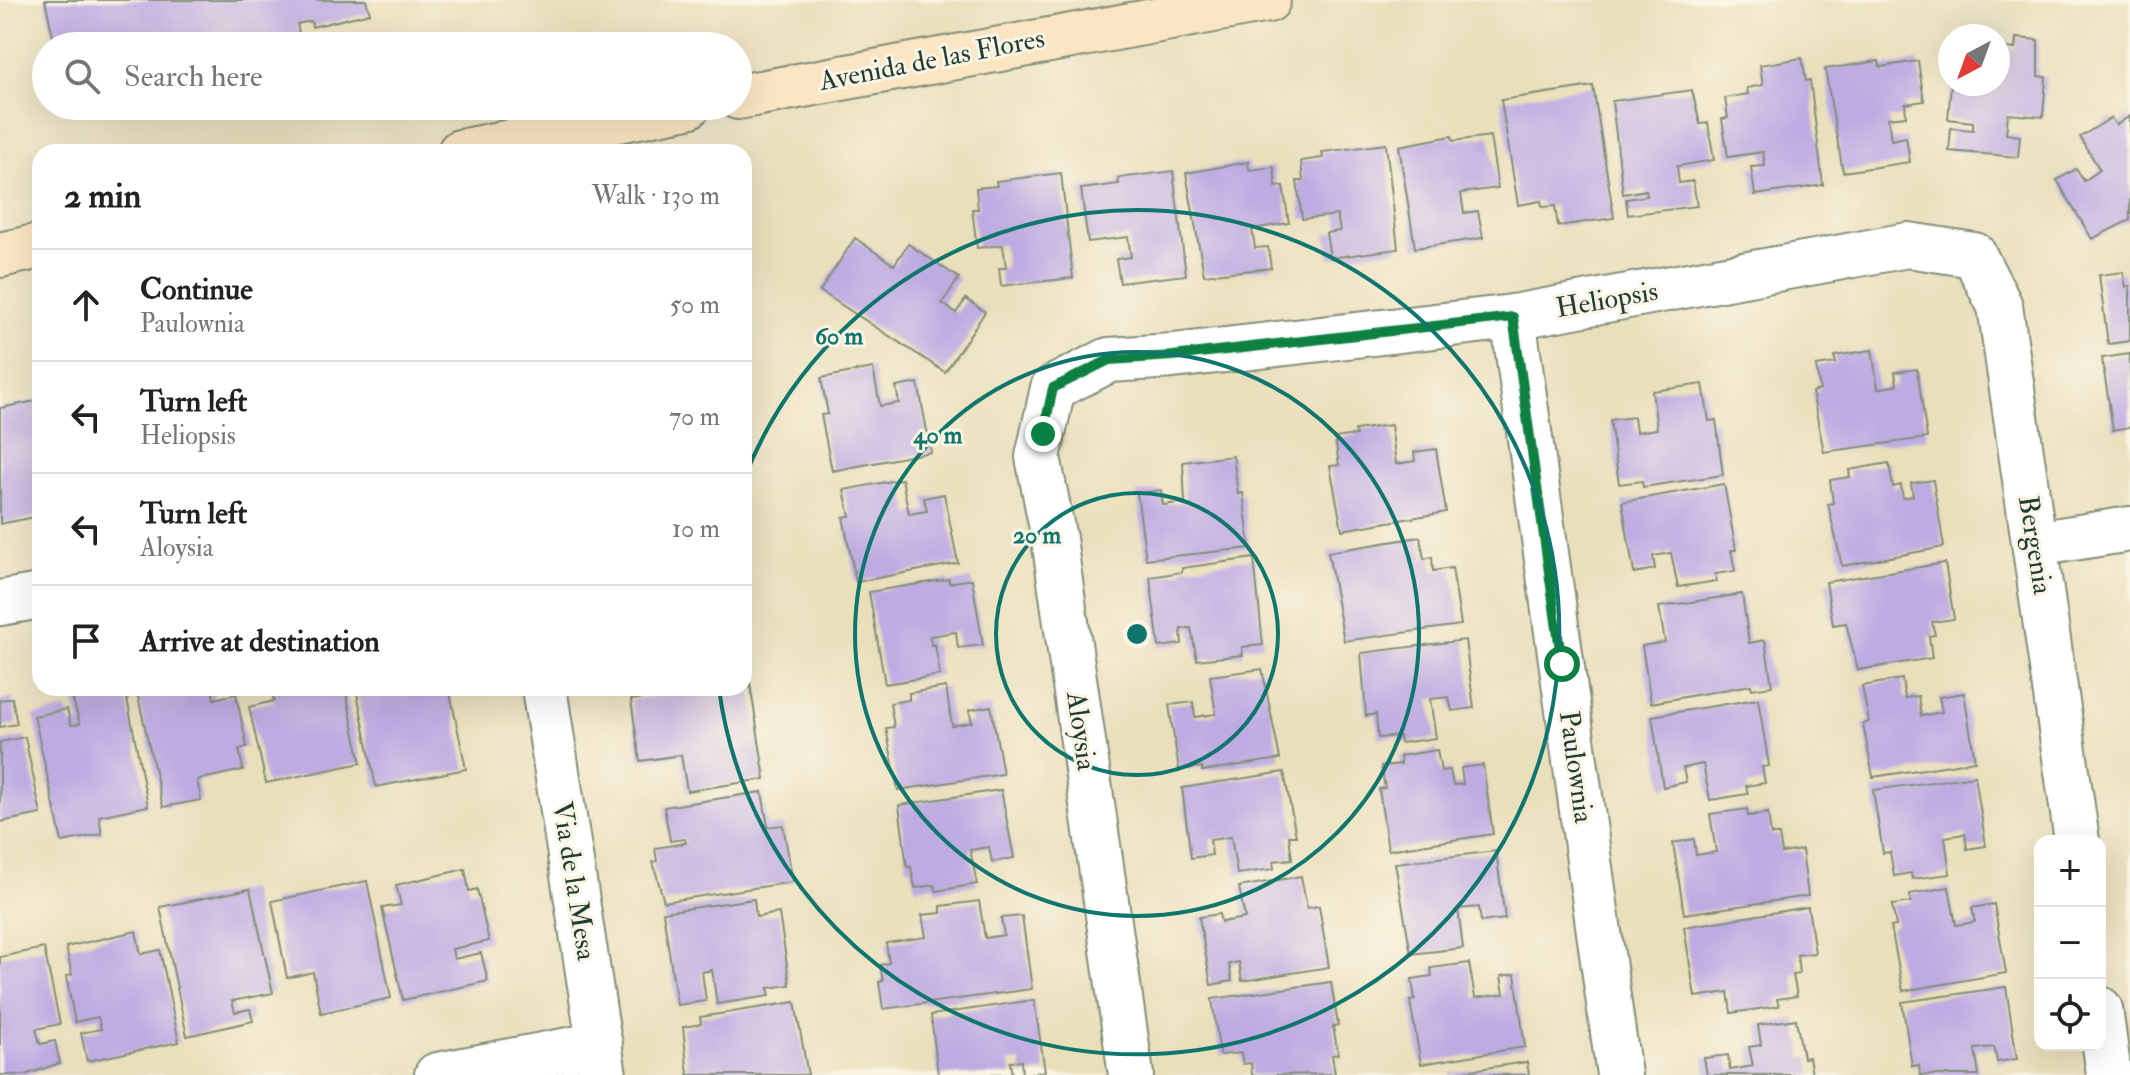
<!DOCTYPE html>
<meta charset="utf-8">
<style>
:root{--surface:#fff;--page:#f6f6f6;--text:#222;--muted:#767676;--line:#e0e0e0}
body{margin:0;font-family:"IM FELL Double Pica",serif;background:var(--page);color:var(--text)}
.controls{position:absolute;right:24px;bottom:24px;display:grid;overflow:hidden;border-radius:16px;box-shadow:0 8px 32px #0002}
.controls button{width:72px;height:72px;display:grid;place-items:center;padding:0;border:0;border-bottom:2px solid var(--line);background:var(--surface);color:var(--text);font:40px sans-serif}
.compass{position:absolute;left:1938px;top:24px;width:72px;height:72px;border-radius:50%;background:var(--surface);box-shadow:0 8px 32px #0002;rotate:221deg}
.stop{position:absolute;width:24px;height:24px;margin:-18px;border:6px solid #0b8043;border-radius:50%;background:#fff}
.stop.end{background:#0b8043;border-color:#fff;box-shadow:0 2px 8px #0008}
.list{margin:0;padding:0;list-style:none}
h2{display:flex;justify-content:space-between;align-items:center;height:104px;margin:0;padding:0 32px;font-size:34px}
h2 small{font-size:26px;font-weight:400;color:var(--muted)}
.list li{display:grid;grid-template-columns:52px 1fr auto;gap:24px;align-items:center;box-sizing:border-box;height:112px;padding:0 32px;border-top:2px solid var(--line)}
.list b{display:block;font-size:30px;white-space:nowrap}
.list p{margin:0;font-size:26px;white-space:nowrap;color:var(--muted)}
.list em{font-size:26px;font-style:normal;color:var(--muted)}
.icon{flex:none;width:44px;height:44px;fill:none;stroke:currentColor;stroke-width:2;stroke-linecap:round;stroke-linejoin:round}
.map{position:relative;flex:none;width:2130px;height:1075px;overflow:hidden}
.search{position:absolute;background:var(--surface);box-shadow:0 8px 32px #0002;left:32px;top:32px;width:720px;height:88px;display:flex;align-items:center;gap:20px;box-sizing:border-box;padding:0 28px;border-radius:44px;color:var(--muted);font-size:30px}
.panel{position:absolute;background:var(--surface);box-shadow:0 8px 32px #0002;left:32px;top:144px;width:720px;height:552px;border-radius:24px}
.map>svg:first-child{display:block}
</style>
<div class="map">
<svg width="2130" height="1075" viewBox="0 0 2130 1075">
<rect width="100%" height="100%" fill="#fcf5e5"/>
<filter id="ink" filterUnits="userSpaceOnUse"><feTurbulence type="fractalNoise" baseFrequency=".0125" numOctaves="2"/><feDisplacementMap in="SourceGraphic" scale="16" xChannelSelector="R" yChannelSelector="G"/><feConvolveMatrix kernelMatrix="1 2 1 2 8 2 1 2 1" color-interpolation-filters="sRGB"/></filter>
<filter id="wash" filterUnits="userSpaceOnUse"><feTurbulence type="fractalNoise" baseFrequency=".006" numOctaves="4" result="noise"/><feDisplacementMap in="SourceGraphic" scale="32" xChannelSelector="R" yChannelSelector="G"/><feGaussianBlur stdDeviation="1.8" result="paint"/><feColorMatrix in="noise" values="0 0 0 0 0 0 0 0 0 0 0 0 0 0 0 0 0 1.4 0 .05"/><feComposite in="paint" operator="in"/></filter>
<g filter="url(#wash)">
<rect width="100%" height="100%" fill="#e9dfbb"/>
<g id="blocks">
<!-- building -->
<g fill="#beabe2">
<path d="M 45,0 L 366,0 L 370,13 L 312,27 L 311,21 L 297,24 L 299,33 L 242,46 L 229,46 L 228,40 L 203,46 L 156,46 L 154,38 L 121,46 L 55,46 Z"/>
<path d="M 2016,38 L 2038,40 L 2038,76 L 2046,77 L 2043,117 L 2008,114 L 2006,134 L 2020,136 L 2018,157 L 1949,151 L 1951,128 L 1973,130 L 1973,122 L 1948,119 L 1951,84 L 1998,84 L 1998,47 L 2015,49 Z"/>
<path d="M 1802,58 L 1806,81 L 1810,80 L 1823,185 L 1755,195 L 1751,167 L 1765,166 L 1763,152 L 1728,157 L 1722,119 L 1728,118 L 1725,98 L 1748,94 L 1747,88 L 1763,85 L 1760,65 Z"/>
<path d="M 1879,61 L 1880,67 L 1918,61 L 1924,101 L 1905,104 L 1906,116 L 1888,118 L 1891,140 L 1906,137 L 1910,162 L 1843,172 L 1825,69 Z"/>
<path d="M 1593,86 L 1614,218 L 1558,226 L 1555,206 L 1542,207 L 1541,201 L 1518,205 L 1501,100 Z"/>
<path d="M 1692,90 L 1700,124 L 1708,123 L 1714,160 L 1677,166 L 1679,183 L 1693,181 L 1697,206 L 1628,215 L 1626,199 L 1647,196 L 1646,190 L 1623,194 L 1612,101 Z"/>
<path d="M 2130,116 L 2130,220 L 2092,239 L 2057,180 L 2076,169 L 2084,181 L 2100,170 L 2080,137 L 2111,118 L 2116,125 Z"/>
<path d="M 1452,136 L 1453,141 L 1490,136 L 1498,188 L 1461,193 L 1464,213 L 1478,211 L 1483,238 L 1415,248 L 1399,146 Z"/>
<path d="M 1386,144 L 1398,249 L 1330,258 L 1326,233 L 1340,231 L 1337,215 L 1302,219 L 1297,181 L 1303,181 L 1301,161 L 1323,158 L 1322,152 Z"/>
<path d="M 1248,162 L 1249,170 L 1274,167 L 1276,187 L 1283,186 L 1289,223 L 1252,229 L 1255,248 L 1268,247 L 1271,268 L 1204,275 L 1186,173 Z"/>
<path d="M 1173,171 L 1186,275 L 1120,283 L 1116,259 L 1131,257 L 1128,237 L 1088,242 L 1081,189 L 1119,184 L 1118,178 Z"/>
<path d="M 1061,173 L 1073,278 L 1001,286 L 999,268 L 1006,268 L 1003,245 L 977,248 L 972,209 L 978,209 L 976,188 L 997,186 L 996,181 Z"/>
<path d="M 855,238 L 894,265 L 908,244 L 959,278 L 942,303 L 956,313 L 966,299 L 985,312 L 945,372 L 820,291 Z"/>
<path d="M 2123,272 L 2126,287 L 2130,286 L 2130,341 L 2108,344 L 2099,275 Z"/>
<path d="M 1872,350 L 1878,389 L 1897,385 L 1895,372 L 1917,369 L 1927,438 L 1824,452 L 1812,392 L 1820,390 L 1816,366 L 1836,363 L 1834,356 Z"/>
<path d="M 2130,354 L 2130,427 L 2113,430 L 2102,358 Z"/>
<path d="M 873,368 L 880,406 L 899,403 L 896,387 L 918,383 L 931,452 L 832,471 L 821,415 L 828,414 L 821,378 Z"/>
<path d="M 1703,384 L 1709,421 L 1716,420 L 1723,475 L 1643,487 L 1642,481 L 1619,484 L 1610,420 L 1634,417 L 1636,432 L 1657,429 L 1652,391 Z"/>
<path d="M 40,400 L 40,516 L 0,524 L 0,408 Z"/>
<path d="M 1391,425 L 1396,464 L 1415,461 L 1414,452 L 1436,449 L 1446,512 L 1342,530 L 1330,466 L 1339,465 L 1335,438 L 1356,435 L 1355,430 Z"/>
<path d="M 1233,456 L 1238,494 L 1243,493 L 1250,548 L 1146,559 L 1137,493 L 1161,490 L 1163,505 L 1185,502 L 1183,462 Z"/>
<path d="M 1889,463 L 1893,487 L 1901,485 L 1903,498 L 1913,496 L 1911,483 L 1933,480 L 1944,547 L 1842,566 L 1828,504 L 1833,503 L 1830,480 L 1850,477 L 1849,470 Z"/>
<path d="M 902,479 L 909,514 L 927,511 L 924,498 L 944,494 L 958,563 L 856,582 L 843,517 L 850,516 L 844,490 Z"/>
<path d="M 1724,484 L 1736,550 L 1731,550 L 1735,571 L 1715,574 L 1717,581 L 1678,587 L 1671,553 L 1653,556 L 1655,569 L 1634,573 L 1622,502 Z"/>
<path d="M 1420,537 L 1424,559 L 1432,557 L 1433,571 L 1452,568 L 1461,625 L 1344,641 L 1328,552 Z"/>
<path d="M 1254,558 L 1263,645 L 1242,647 L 1243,655 L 1197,660 L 1191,628 L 1181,629 L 1182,644 L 1159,647 L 1150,577 L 1182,572 L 1182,568 Z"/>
<path d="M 1945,563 L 1954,619 L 1932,622 L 1935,635 L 1929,636 L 1932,658 L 1858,670 L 1846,623 L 1833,625 L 1826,582 Z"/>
<path d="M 949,579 L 949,583 L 972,579 L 983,645 L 958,648 L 956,632 L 930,636 L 931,645 L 935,644 L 940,675 L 885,684 L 869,592 Z"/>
<path d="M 1742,594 L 1749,643 L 1765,640 L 1772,686 L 1752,689 L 1751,685 L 1651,703 L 1642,646 L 1665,642 L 1659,607 Z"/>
<path d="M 1465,640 L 1474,708 L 1452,711 L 1449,697 L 1430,699 L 1436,738 L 1400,743 L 1399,736 L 1378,738 L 1376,714 L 1366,716 L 1361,653 Z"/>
<path d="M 1262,669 L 1280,759 L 1202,771 L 1202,767 L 1179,770 L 1169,705 L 1193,702 L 1195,717 L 1216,714 L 1210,676 Z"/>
<path d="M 1902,679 L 1905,698 L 1918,696 L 1921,716 L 1942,712 L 1939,697 L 1964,693 L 1975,761 L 1873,777 L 1863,724 L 1869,722 L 1862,686 Z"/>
<path d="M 750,683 L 765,779 L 687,791 L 681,755 L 640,761 L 631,700 L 714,688 L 744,688 L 744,684 Z"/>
<path d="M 946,687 L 952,726 L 972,722 L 969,710 L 991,706 L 1003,774 L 898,790 L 886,728 L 894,727 L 890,703 L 909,700 L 909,693 Z"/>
<path d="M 81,688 L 125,688 L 148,806 L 99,816 L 102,834 L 62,842 L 34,716 L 67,709 L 71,725 L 80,724 L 70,690 Z"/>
<path d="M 136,688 L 212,688 L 214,699 L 236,694 L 247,747 L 239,749 L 243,770 L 197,780 L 201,800 L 163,807 Z"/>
<path d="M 271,688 L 345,688 L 361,763 L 266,783 L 249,707 L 274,701 Z"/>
<path d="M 356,688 L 449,688 L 466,769 L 376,787 Z"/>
<path d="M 12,698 L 17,724 L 0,727 L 0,700 Z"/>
<path d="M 1758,699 L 1769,766 L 1762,767 L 1765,783 L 1746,786 L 1748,794 L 1710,800 L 1703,764 L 1683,768 L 1686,782 L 1663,787 L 1652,716 Z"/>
<path d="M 25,737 L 41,814 L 0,822 L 0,742 Z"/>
<path d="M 1437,750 L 1441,771 L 1450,770 L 1453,785 L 1463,784 L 1461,768 L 1483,765 L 1493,834 L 1388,850 L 1379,789 L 1385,788 L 1381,766 L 1401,764 L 1400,756 Z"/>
<path d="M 1284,772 L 1296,836 L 1289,836 L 1292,859 L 1273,861 L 1274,869 L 1237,874 L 1231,837 L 1210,840 L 1212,855 L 1191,858 L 1182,788 Z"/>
<path d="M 1975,776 L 1986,846 L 1967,849 L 1965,834 L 1945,837 L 1950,874 L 1912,879 L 1911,873 L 1894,876 L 1890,852 L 1883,853 L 1873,790 Z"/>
<path d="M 1001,790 L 1014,858 L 992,862 L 989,847 L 970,850 L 977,884 L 936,891 L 935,885 L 915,888 L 911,867 L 907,867 L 899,805 Z"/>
<path d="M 762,792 L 768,827 L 783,825 L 793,882 L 664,902 L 653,862 L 657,861 L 655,848 L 686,843 L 685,839 L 670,841 L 664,807 Z"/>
<path d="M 1747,809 L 1748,816 L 1768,813 L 1771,835 L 1779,835 L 1782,853 L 1802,850 L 1808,896 L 1684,914 L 1673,843 L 1694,839 L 1696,855 L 1716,852 L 1710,814 Z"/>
<path d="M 1496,851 L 1505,919 L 1481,922 L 1479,907 L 1458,909 L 1463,948 L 1411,954 L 1395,863 Z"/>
<path d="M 465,869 L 469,891 L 477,889 L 489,941 L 452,949 L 454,959 L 481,953 L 488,981 L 403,1000 L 382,908 L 401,905 L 396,885 Z"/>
<path d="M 1301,876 L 1307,908 L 1319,906 L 1329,967 L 1242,981 L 1239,962 L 1229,964 L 1232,981 L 1211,985 L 1199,917 L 1219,914 L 1221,922 L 1245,918 L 1239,887 Z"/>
<path d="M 367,881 L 391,998 L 321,1013 L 313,972 L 287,978 L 272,901 Z"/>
<path d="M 1949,887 L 1956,925 L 1975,922 L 1972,908 L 1994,904 L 2006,973 L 1903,991 L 1891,927 L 1896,926 L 1892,905 L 1911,902 L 1910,894 Z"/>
<path d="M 250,889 L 273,993 L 232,1001 L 235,1012 L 250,1009 L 253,1021 L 187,1036 L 160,907 Z"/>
<path d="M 754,899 L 756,917 L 779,913 L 790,985 L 768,988 L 770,996 L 717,1004 L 712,970 L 702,972 L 706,1001 L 677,1005 L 663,912 Z"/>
<path d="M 979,901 L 985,938 L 1004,935 L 1001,918 L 1022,916 L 1032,989 L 883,1009 L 879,982 L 883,981 L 880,965 L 889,963 L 886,943 L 926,937 L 922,915 L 941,913 L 941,906 Z"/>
<path d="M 1808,907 L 1815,953 L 1797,955 L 1799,974 L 1793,975 L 1797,996 L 1777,999 L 1779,1006 L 1731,1013 L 1728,992 L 1695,997 L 1684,927 Z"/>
<path d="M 136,931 L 141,954 L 160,950 L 179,1042 L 87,1061 L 81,1033 L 101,1029 L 98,1017 L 75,1022 L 66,976 L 72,975 L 66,947 Z"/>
<path d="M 44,948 L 60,1024 L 36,1029 L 40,1044 L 55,1041 L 60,1063 L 25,1075 L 0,1075 L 0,957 Z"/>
<path d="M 1469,963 L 1475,998 L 1504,994 L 1501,976 L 1515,974 L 1525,1047 L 1421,1064 L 1410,1001 L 1415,1000 L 1412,979 L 1432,976 L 1431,968 Z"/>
<path d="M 1331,982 L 1338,1025 L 1333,1026 L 1338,1054 L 1332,1055 L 1335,1074 L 1252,1075 L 1251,1063 L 1243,1064 L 1241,1053 L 1220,1055 L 1212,999 Z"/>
<path d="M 2006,987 L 2017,1059 L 1997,1062 L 1994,1047 L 1975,1049 L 1979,1075 L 1920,1075 L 1919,1065 L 1912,1066 L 1902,1002 Z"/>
<path d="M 1034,1000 L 1045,1071 L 1022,1075 L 1021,1061 L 1010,1062 L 1012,1075 L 938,1075 L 931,1015 Z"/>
<path d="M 795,1002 L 808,1075 L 688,1075 L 683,1027 L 701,1024 L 700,1017 Z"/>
<path d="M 1796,1019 L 1803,1058 L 1809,1057 L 1812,1075 L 1707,1075 L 1704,1058 L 1728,1055 L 1730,1070 L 1753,1066 L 1749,1047 L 1761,1045 L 1758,1025 Z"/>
<path d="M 1527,1062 L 1529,1075 L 1450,1075 L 1450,1073 Z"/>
</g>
</g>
</g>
<g filter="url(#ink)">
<use href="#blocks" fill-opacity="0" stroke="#848e78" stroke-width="2"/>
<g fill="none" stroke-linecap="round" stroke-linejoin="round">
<!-- minor casing -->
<g stroke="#848e78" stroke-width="48">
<g id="minor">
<path d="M 1513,317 L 1619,1075"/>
<path d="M 2035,544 L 2130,529"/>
<path d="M 0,603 L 40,596"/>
<path d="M 544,688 L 604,1075"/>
<path d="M 2100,1009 L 2109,1075"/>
<path d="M 437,1075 L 600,1044"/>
<path d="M 1131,1075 L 1054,539 L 1038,457 L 1053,388 L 1109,360 L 1173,356 L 1513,317 L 1908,245 L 1974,255 L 2000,306 L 2077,841"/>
</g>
</g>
<!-- secondary casing -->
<g stroke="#848e78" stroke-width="48">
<g id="secondary">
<path d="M 738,97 L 1268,0"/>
<path d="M 460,152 L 688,106"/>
<path d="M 0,255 L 40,246"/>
</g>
</g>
<!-- minor -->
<use href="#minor" stroke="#fff" stroke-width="44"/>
<!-- secondary -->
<use href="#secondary" stroke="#fbe6c3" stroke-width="44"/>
</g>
</g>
<g fill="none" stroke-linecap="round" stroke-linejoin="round" filter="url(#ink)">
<!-- route -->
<path stroke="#0b8043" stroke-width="10" d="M 1043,434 L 1053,388 L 1109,360 L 1173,356 L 1513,317 L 1562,664"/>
</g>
<!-- distance rings -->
<g fill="none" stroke="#0f766e" stroke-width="4">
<circle cx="1137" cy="634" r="141"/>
<circle cx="1137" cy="634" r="282"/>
<path d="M744 479A422 422 0 1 1 719 689"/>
</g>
<g text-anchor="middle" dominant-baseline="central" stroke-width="6" stroke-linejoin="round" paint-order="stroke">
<!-- street labels -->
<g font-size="28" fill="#1f3d34" stroke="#fcf5e5">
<text transform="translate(932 60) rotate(-11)">Avenida de las Flores</text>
<text transform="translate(1607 300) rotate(-10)">Heliopsis</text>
<text transform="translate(2035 545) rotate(81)">Bergenia</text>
<text transform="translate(1081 731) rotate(82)">Aloysia</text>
<text transform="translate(1576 767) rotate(82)">Paulownia</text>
<text transform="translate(574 881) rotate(81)">Via de la Mesa</text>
</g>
</g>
<circle cx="1137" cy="634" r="12" fill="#0f766e" stroke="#fcf5e5" stroke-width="4"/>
<g font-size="24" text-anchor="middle" font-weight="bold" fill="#0f766e" stroke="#fcf5e5" stroke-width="6" stroke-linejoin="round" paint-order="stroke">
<text x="839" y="344">60 m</text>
<text x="938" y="443">40 m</text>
<text x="1037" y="543">20 m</text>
</g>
</svg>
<div class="controls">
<button>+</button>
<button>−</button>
<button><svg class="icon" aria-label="locate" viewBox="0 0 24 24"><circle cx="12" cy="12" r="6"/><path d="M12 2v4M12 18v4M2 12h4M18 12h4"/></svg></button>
</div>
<svg class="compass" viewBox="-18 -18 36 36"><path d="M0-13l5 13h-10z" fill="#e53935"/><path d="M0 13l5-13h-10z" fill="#767676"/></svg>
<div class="stop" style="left:1562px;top:664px"></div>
<div class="stop end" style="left:1043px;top:434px"></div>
<div class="search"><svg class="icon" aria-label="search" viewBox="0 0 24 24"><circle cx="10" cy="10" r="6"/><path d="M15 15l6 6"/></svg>Search here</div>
<section class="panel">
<h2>2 min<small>Walk · 130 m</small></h2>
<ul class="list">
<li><svg class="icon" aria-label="ahead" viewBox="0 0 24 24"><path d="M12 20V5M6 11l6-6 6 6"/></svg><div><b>Continue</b><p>Paulownia</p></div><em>50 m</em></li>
<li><svg class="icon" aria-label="left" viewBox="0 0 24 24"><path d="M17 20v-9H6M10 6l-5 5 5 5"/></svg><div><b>Turn left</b><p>Heliopsis</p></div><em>70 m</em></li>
<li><svg class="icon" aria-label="left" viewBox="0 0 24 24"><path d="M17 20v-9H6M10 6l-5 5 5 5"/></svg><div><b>Turn left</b><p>Aloysia</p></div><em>10 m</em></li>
<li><svg class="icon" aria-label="arrive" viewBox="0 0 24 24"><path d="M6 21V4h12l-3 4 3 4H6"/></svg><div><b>Arrive at destination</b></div></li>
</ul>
</section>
</div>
